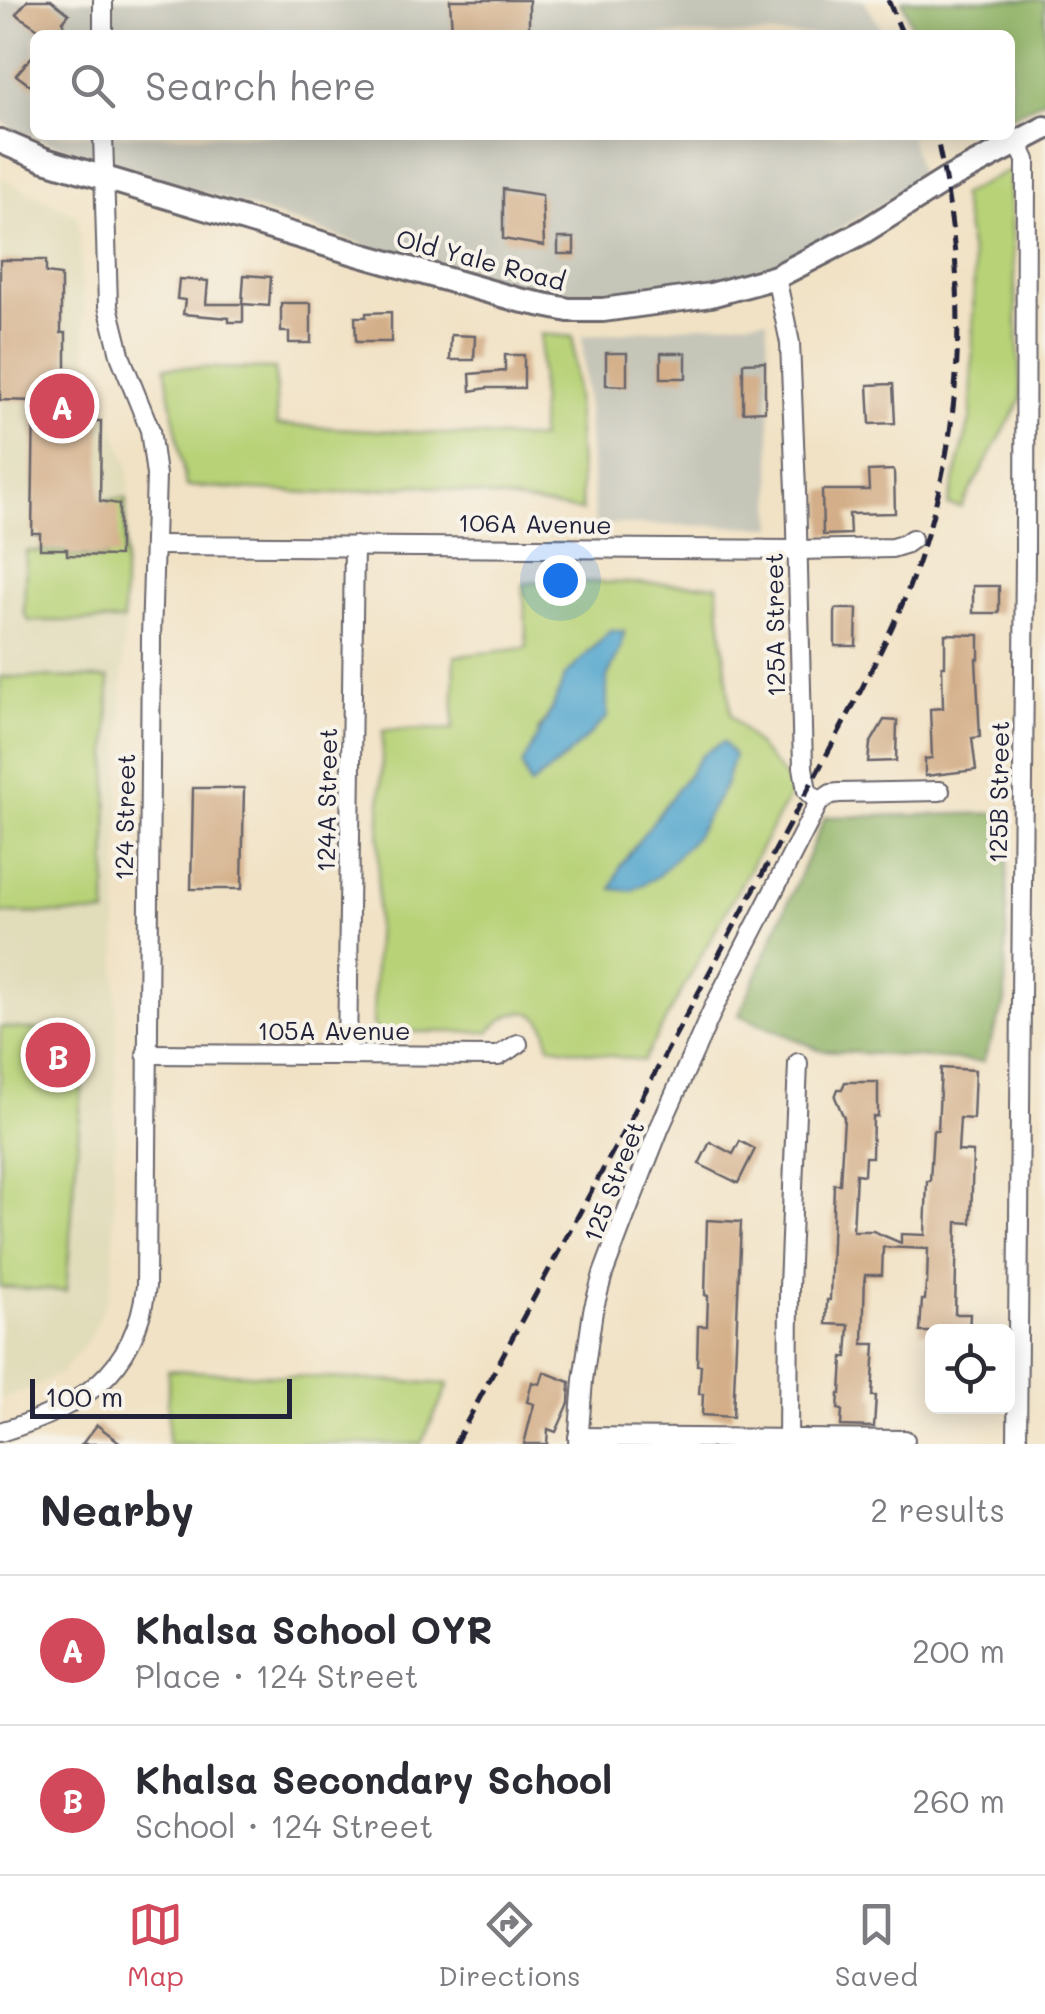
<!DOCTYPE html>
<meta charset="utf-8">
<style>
:root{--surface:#fff;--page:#f7f7f7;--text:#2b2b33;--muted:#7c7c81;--line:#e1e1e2;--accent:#d1495b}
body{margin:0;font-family:Mali,sans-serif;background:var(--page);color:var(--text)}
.controls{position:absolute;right:30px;bottom:30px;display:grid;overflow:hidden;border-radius:15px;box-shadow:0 5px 25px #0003}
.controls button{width:90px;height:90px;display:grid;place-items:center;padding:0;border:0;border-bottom:2px solid var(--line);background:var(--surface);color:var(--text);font:50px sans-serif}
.scale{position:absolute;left:30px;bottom:25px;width:262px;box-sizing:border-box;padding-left:10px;border:5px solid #22223b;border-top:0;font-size:28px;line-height:35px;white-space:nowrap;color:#22223b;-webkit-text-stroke:8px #f7f3e8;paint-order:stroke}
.you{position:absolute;left:560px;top:580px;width:35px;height:35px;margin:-25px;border:8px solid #fff;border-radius:50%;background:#1a73e8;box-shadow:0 0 0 15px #1a73e833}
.badge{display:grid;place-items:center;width:65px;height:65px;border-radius:50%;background:var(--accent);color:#fff;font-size:32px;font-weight:700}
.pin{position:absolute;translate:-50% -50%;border:5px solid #fff;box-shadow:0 2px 10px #0006}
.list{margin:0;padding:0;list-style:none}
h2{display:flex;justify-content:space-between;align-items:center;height:130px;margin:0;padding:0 40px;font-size:42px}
h2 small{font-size:32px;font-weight:400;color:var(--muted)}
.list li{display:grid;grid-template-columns:65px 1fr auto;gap:30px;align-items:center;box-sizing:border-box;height:150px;padding:0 40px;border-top:2px solid var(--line)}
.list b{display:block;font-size:38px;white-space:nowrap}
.list p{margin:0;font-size:32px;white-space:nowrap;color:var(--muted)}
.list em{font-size:32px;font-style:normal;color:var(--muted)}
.icon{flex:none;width:55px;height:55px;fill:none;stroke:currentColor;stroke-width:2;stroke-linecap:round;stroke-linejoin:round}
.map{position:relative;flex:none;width:1045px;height:1444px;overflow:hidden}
.search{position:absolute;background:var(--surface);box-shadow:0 5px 25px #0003;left:30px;right:30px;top:30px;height:110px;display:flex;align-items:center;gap:25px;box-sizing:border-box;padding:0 35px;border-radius:15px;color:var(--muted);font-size:38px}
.sheet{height:430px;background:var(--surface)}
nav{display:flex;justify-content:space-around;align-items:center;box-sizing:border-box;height:140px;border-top:2px solid var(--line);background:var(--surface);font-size:28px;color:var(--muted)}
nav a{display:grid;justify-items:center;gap:5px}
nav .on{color:var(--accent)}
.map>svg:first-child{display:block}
</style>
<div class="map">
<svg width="1045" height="1444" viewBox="0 0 1045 1444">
<rect width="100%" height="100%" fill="#f7f3e8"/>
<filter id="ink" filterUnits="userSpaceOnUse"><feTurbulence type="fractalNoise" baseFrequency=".01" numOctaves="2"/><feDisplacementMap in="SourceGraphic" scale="20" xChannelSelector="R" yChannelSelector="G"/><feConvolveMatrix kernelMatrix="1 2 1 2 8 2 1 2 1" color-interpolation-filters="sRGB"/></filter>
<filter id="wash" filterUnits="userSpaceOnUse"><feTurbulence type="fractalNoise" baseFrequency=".0048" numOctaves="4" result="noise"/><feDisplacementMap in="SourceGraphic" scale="40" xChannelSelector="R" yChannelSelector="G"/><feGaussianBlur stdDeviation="2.25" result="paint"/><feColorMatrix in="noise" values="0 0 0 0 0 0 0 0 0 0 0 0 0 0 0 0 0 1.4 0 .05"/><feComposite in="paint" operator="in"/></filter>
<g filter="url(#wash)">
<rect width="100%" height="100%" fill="#f1e2c5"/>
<!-- built -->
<path fill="#e1dcba" d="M 0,177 L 78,216 L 86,350 L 129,468 L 118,839 L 113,1271 L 108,1296 L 91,1335 L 62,1372 L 31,1389 L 0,1399 Z"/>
<!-- industrial -->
<g fill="#c5c5b8">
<path d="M 0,0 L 864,0 L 885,35 L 35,35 L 35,135 L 910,135 L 921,180 L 792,258 L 702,287 L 571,303 L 401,257 L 17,132 L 0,120 Z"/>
<path d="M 767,319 L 773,527 L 595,524 L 582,336 Z"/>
</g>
<!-- green -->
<g fill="#b7d277" stroke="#6c7a59" stroke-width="2.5" fill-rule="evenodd">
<path d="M 1009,170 L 1021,400 L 961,507 L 948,505 L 971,416 L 974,272 L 961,195 Z"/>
<path d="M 541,334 L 573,337 L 582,511 L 419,485 L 329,494 L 186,486 L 165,367 L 275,369 L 277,425 L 540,439 Z"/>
<path d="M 108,499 L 126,499 L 123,621 L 29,621 L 24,612 L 26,551 L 68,552 L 69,557 L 106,558 Z"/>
<path d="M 541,581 L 717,585 L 731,715 L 794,788 L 643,1061 L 549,1046 C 547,1003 512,1004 489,1032 L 379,1032 L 373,1025 L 383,730 L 453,729 L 455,656 L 527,648 L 523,584 ZM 624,631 L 621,648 L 607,677 L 537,732 L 552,709 L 565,676 Z"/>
<path d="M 0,677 L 109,678 L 106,914 L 0,913 Z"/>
<path d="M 0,1027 L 86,1034 L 66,1291 L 0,1287 Z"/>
<path d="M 168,1370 L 449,1384 L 421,1444 L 168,1444 Z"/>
</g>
<!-- forest -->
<g fill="#91b468" stroke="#5a6b52" stroke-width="2.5">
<path d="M 902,0 L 1045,0 L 1045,99 L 1010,117 L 1010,35 L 915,35 Z"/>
<path d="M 1008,813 L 1005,1003 L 983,1062 L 821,1050 L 739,1015 L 825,817 Z"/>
</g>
<!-- water -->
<g fill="#51a5cd" stroke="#3a6484" stroke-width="2.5">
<path d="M 610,631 L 624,631 L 621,648 L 607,677 L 607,718 L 565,758 L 530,786 L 522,765 L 552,709 L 565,676 Z"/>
<path d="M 723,742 L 734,755 L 725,786 L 695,837 L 658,876 L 631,891 L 612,889 L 620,866 L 703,754 Z"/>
</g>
<g id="blocks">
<!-- building -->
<g fill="#d3ae88">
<path d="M 28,0 L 51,0 L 69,14 L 63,21 L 64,35 L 47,35 L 16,14 Z"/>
<path d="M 450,0 L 529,0 L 529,29 L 452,31 Z"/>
<path d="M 35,53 L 35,89 L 16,75 Z"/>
<path d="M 503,189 L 542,195 L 544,246 L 503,239 Z"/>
<rect x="558" y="238" width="16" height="16"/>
<path d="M 0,260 L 46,260 L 46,273 L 61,275 L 61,333 L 66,333 L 66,369 L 71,369 L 71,384 L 82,385 L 82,399 L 87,399 L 87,421 L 101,421 L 100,501 L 119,504 L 119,556 L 67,555 L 67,549 L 40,549 L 40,533 L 32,533 L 34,401 L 0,400 Z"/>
<path d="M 244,275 L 271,277 L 269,306 L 242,304 Z"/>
<path d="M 179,279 L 208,281 L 206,304 L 243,304 L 243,322 L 229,322 L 229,318 L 183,314 L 185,300 L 177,299 Z"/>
<path d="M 281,303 L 311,303 L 311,343 L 289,343 L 289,332 L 281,332 Z"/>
<path d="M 391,312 L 391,342 L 356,342 L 355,317 L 366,317 L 366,313 Z"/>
<path d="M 451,335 L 475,336 L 474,360 L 450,360 Z"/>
<path d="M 606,353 L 627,353 L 627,386 L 606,385 Z"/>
<rect x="661" y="353" width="25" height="25"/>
<path d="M 505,355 L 524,355 L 524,388 L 487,388 L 471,391 L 470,374 L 505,371 Z"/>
<path d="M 765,362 L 765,411 L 743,412 L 743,363 Z"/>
<path d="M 893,384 L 895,423 L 870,424 L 868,385 Z"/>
<path d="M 894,470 L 895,513 L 849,514 L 850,534 L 823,535 L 822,490 L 869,490 L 868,471 Z"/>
<rect x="973" y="586" width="26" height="27"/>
<path d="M 835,609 L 857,609 L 856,646 L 835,646 Z"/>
<path d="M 945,634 L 979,635 L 979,659 L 976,659 L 980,737 L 972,738 L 976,770 L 925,776 L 925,759 L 932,758 L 930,709 L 943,708 L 942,666 L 945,666 Z"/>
<path d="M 884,720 L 897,721 L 896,761 L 868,762 L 870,744 Z"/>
<path d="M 193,788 L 244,788 L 242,889 L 191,889 Z"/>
<path d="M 941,1068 L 975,1070 L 973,1119 L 960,1118 L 958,1151 L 973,1152 L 971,1223 L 957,1222 L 955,1314 L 970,1314 L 969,1332 L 920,1332 L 922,1300 L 925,1300 L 926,1284 L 927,1284 L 928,1249 L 883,1247 L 882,1275 L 865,1275 L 863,1344 L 875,1344 L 872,1396 L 876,1396 L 874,1427 L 841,1426 L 842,1410 L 838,1409 L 839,1394 L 841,1394 L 843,1357 L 847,1357 L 849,1325 L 826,1324 L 827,1300 L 830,1300 L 834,1184 L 840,1184 L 844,1118 L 835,1097 L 838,1089 L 842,1089 L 845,1082 L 878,1082 L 878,1117 L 873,1117 L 872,1157 L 865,1157 L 864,1175 L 856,1174 L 853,1231 L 873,1231 L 901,1243 L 901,1234 L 925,1235 L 927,1181 L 930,1181 L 933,1130 L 938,1130 Z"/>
<path d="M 740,1141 L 755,1149 L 738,1183 L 699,1164 L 710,1142 L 733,1154 Z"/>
<path d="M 707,1220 L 741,1222 L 733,1417 L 702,1415 L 703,1394 L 699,1394 L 701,1365 L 697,1365 L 698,1326 L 707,1326 L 708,1296 L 705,1295 Z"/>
<path d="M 544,1372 L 570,1382 L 569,1403 L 556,1432 L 548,1429 L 547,1444 L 524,1444 L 534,1404 L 527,1402 L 532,1382 L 540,1384 Z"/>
<path d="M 97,1425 L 122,1444 L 82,1444 Z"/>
</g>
</g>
</g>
<g filter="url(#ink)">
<use href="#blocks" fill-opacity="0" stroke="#6a656b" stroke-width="2.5"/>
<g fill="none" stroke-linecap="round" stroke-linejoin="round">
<!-- street casing -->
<g stroke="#6a656b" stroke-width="22">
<g id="street">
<path d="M 103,35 L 103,0"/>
<path d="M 155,545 L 797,550 L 892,548 L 905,544 L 912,539"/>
<path d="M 819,802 L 831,794 L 839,793 L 940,791"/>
<path d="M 146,1054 L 498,1056 L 518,1044"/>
<path d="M 347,1055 L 354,546"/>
<path d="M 0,1432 C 78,1409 136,1374 146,1286 L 151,638 L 156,475 L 150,430 L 121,358 L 108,306 L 103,135"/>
<path d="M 578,1437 L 905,1440"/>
<path d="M 578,1444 L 583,1380 L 593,1311 L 603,1274 L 623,1221 L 660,1127 L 714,1007 L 819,802 L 807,791 L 803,767 L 796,490 L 790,343 L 776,277"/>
<path d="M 788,1444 L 789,1287 L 798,1063"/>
<path d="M 1017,1444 L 1025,556 L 1026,160 L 1017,142"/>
</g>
</g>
<!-- secondary casing -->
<g stroke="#6a656b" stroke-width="28">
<path id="secondary" d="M 0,141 L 45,160 L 361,255 L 519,300 L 569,310 L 603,310 L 711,295 L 776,277 L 863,232 L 946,180 L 1045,128"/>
</g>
<!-- street -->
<use href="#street" stroke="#fff" stroke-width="18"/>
<!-- secondary -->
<use href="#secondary" stroke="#fff" stroke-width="22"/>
<!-- rail -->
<g stroke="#22223b" stroke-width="5" stroke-dasharray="15 8" stroke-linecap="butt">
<path d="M 888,0 L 903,35"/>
<path d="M 455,1444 L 854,704 C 871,670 889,636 904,600 C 965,450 972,292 936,135"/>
</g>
</g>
</g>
<g text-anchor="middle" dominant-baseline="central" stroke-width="8" stroke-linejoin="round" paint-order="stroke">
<!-- street labels -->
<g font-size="25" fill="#22223b" stroke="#f7f3e8">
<text transform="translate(481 259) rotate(15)">Old Yale Road</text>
<text transform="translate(535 523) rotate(1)">106A Avenue</text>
<text transform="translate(774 625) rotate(-91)">125A Street</text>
<text transform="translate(998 792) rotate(-89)">125B Street</text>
<text transform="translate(326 800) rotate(-89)">124A Street</text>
<text transform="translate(124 817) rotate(-89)">124 Street</text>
<text x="334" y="1030">105A Avenue</text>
<text transform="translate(613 1181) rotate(-69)">125 Street</text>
</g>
</g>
</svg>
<div class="controls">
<button><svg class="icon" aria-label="locate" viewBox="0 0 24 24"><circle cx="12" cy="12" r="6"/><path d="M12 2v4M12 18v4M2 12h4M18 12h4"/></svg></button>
</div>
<div class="scale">100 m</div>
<div class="you"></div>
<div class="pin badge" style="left:62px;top:406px">A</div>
<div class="pin badge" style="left:58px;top:1055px">B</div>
<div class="search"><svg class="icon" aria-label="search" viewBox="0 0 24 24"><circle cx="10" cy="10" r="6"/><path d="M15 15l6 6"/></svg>Search here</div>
</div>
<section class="sheet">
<h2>Nearby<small>2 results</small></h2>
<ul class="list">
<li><span class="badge">A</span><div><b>Khalsa School OYR</b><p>Place · 124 Street</p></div><em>200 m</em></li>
<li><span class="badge">B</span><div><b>Khalsa Secondary School</b><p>School · 124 Street</p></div><em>260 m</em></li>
</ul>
</section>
<nav>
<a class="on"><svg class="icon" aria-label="map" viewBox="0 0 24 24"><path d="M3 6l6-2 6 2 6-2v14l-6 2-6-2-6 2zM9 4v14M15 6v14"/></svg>Map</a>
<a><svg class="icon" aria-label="directions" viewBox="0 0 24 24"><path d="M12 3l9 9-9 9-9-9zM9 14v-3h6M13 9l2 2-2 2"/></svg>Directions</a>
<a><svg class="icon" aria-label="saved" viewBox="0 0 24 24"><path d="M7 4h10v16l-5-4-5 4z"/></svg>Saved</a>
</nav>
